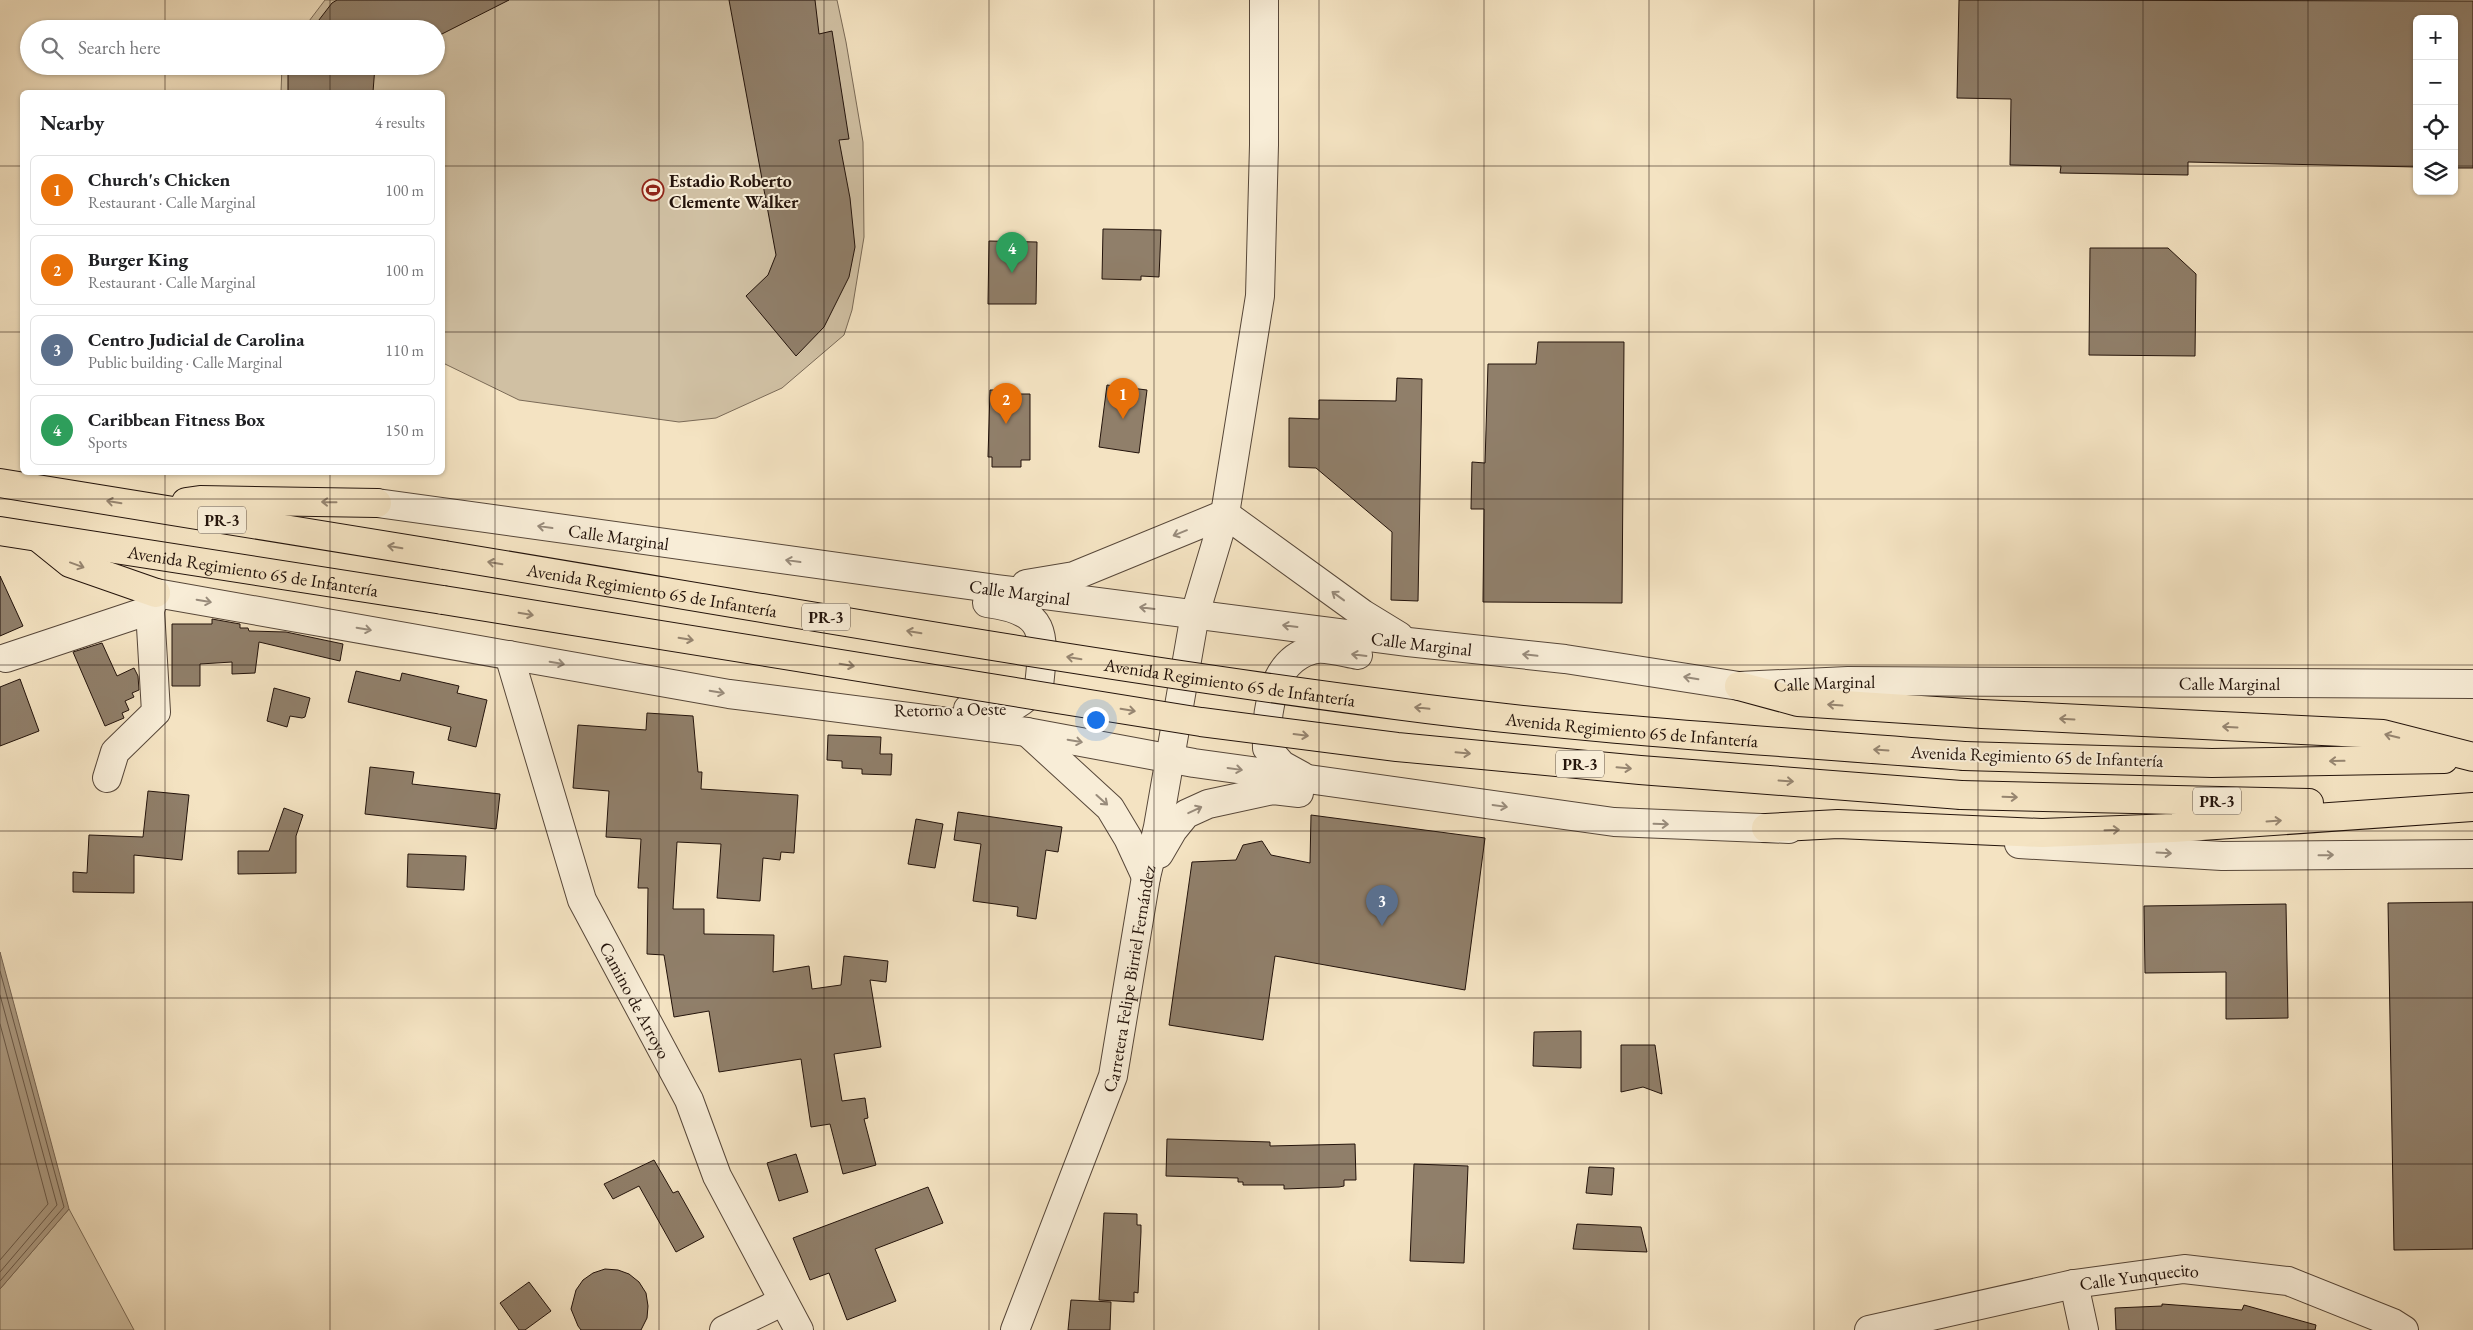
<!DOCTYPE html>
<meta charset="utf-8">
<style>
:root{--surface:#fff;--page:#f6f6f6;--text:#202124;--muted:#757577;--line:#e0e0e0;--accent:#8f2418}
body{margin:0;font-family:"EB Garamond",serif;background:var(--page);color:var(--text)}
.controls{position:absolute;right:15px;top:15px;display:grid;overflow:hidden;border-radius:8px;box-shadow:0 1px 4px #0004}
.controls button{width:45px;height:45px;display:grid;place-items:center;padding:0;border:0;border-bottom:1px solid var(--line);background:var(--surface);color:var(--text);font:25px sans-serif}
.you{position:absolute;left:1095px;top:719px;width:18px;height:18px;margin:-12px;border:4px solid #fff;border-radius:50%;background:#1a73e8;box-shadow:0 0 0 8px #1a73e833}
.badge{display:grid;place-items:center;width:32px;height:32px;border-radius:50%;background:var(--accent);color:#fff;font-size:16px;font-weight:700}
.pin{position:absolute;translate:-50% -41px;filter:drop-shadow(0 1px 2px #0008)}
.pin::after{content:'';position:absolute;top:26px;width:18px;height:15px;background:inherit;clip-path:polygon(0 0,100% 0,50% 100%)}
.list{margin:0;padding:0;list-style:none}
h2{display:flex;justify-content:space-between;align-items:center;height:65px;margin:0;padding:0 20px;font-size:21px}
h2 small{font-size:16px;font-weight:400;color:var(--muted)}
.list li{display:grid;grid-template-columns:32px 1fr auto;gap:15px;align-items:center;box-sizing:border-box;height:70px;margin:0 10px 10px;padding:0 10px;border:1px solid var(--line);border-radius:8px}
.list b{display:block;font-size:19px;white-space:nowrap}
.list p{margin:0;font-size:16px;white-space:nowrap;color:var(--muted)}
.list em{font-size:16px;font-style:normal;color:var(--muted)}
.icon{flex:none;width:28px;height:28px;fill:none;stroke:currentColor;stroke-width:2;stroke-linecap:round;stroke-linejoin:round}
.map{position:relative;flex:none;width:2473px;height:1330px;overflow:hidden}
.search{position:absolute;background:var(--surface);box-shadow:0 1px 4px #0004;left:20px;top:20px;width:425px;height:55px;display:flex;align-items:center;gap:12px;box-sizing:border-box;padding:0 18px;border-radius:28px;color:var(--muted);font-size:19px}
.panel{position:absolute;background:var(--surface);box-shadow:0 1px 4px #0004;left:20px;top:90px;width:425px;height:385px;border-radius:8px}
.map>svg:first-child{display:block}
</style>
<div class="map">
<svg width="2473" height="1330" viewBox="0 0 2473 1330">
<rect width="100%" height="100%" fill="#f4e3c2"/>
<filter id="stains"><feTurbulence type="fractalNoise" baseFrequency=".004" numOctaves="4"/><feColorMatrix values="0 0 0 0 .2 0 0 0 0 .09 0 0 0 0 .02 0 0 0 .5 -.17"/></filter>
<radialGradient id="worn" r=".72"><stop offset=".6" stop-color="#630" stop-opacity="0"/><stop offset="1" stop-color="#630" stop-opacity=".3"/></radialGradient>
<!-- green -->
<g fill="#d0c0a3" stroke="#7a6a57">
<path d="M 325,0 L 837,0 L 846,42 L 863,142 L 864,237 L 852,310 L 844,335 L 782,388 L 716,418 L 679,422 L 519,400 L 443,363 L 442,92 L 281,92 L 282,66 L 436,66 L 436,29 L 303,29 Z"/>
<path d="M 69,1209 L 134,1330 L 0,1330 L 0,1289 Z"/>
</g>
<!-- water -->
<path fill="#ad9c84" stroke="#766554" d="M 0,952 L 69,1209 L 0,1289 Z"/>
<g fill="none" stroke-linecap="round" stroke-linejoin="round">
<!-- shore -->
<g stroke="#685848" stroke-width="1">
<path d="M 0,971 L 64,1207 L 0,1281"/>
<path d="M 0,995 L 57,1205 L 0,1272"/>
<path d="M 0,1024 L 48,1204 L 0,1260"/>
</g>
</g>
<!-- building -->
<g fill="#907f6a" stroke="#23130b">
<path d="M 337,0 L 509,0 L 436,37 L 436,29 L 312,29 L 332,3 Z"/>
<path d="M 729,0 L 815,0 L 819,34 L 832,31 L 849,139 L 839,140 L 850,198 L 855,247 L 849,277 L 824,327 L 796,356 L 746,296 L 768,275 L 776,255 Z"/>
<path d="M 1959,0 L 2473,1 L 2473,168 L 2454,168 L 2454,19 L 2417,19 L 2417,167 L 2188,162 L 2188,175 L 2060,173 L 2061,166 L 2010,165 L 2011,99 L 1957,98 Z"/>
<path d="M 288,66 L 375,66 L 373,92 L 288,92 Z"/>
<path d="M 1103,229 L 1161,230 L 1159,277 L 1141,276 L 1141,280 L 1102,279 Z"/>
<path d="M 989,241 L 1037,242 L 1036,304 L 988,304 Z"/>
<path d="M 2090,248 L 2168,248 L 2196,274 L 2195,356 L 2089,355 Z"/>
<path d="M 1538,342 L 1624,342 L 1622,603 L 1483,602 L 1484,509 L 1471,509 L 1472,462 L 1485,463 L 1488,364 L 1536,364 Z"/>
<path d="M 1397,378 L 1422,379 L 1418,601 L 1391,600 L 1392,532 L 1316,468 L 1289,467 L 1289,418 L 1319,419 L 1319,400 L 1396,401 Z"/>
<path d="M 1107,385 L 1147,390 L 1139,453 L 1099,447 Z"/>
<path d="M 990,390 L 1008,390 L 1008,394 L 1030,394 L 1030,460 L 1021,460 L 1021,467 L 992,467 L 992,457 L 988,457 Z"/>
<path d="M 0,576 L 23,626 L 0,636 Z"/>
<path d="M 212,619 L 240,624 L 240,628 L 248,628 L 249,631 L 286,632 L 343,644 L 340,661 L 259,642 L 255,673 L 232,674 L 232,662 L 200,664 L 200,686 L 172,686 L 172,624 L 212,624 Z"/>
<path d="M 102,643 L 117,676 L 134,668 L 138,676 L 139,690 L 132,693 L 134,697 L 125,701 L 129,710 L 122,713 L 124,718 L 105,726 L 73,652 Z"/>
<path d="M 356,671 L 400,681 L 402,673 L 459,686 L 457,693 L 487,700 L 476,747 L 448,740 L 451,727 L 348,702 Z"/>
<path d="M 20,679 L 39,731 L 0,746 L 0,687 Z"/>
<path d="M 274,688 L 310,698 L 305,717 L 302,718 L 290,716 L 287,727 L 267,721 Z"/>
<path d="M 647,713 L 693,716 L 698,772 L 702,772 L 701,789 L 798,795 L 794,853 L 781,852 L 780,860 L 763,858 L 760,901 L 717,898 L 721,844 L 677,842 L 673,909 L 704,909 L 704,934 L 774,935 L 773,972 L 809,966 L 812,989 L 841,985 L 844,956 L 888,961 L 886,982 L 870,980 L 881,1047 L 834,1054 L 842,1101 L 865,1098 L 868,1118 L 864,1119 L 876,1165 L 843,1174 L 830,1124 L 811,1127 L 801,1059 L 719,1072 L 709,1011 L 674,1017 L 664,955 L 647,954 L 648,888 L 638,888 L 641,839 L 606,837 L 609,791 L 573,788 L 578,725 L 646,730 Z"/>
<path d="M 828,735 L 881,737 L 880,754 L 892,754 L 891,775 L 862,774 L 862,769 L 842,768 L 842,761 L 827,760 Z"/>
<path d="M 370,767 L 414,772 L 412,784 L 500,794 L 496,829 L 365,814 Z"/>
<path d="M 148,791 L 189,795 L 182,860 L 134,855 L 134,893 L 73,892 L 73,872 L 87,873 L 89,835 L 143,837 Z"/>
<path d="M 284,808 L 303,815 L 296,836 L 296,873 L 238,874 L 238,851 L 269,851 Z"/>
<path d="M 958,812 L 1062,827 L 1058,852 L 1046,850 L 1036,919 L 1017,916 L 1018,907 L 973,901 L 981,844 L 954,840 Z"/>
<path d="M 1311,815 L 1485,838 L 1465,990 L 1275,956 L 1263,1040 L 1169,1025 L 1192,862 L 1236,860 L 1243,845 L 1262,841 L 1271,855 L 1310,863 Z"/>
<path d="M 916,819 L 943,824 L 935,868 L 908,864 Z"/>
<path d="M 408,854 L 466,856 L 464,890 L 407,887 Z"/>
<path d="M 2473,902 L 2473,1249 L 2394,1250 L 2388,903 Z"/>
<path d="M 2286,904 L 2288,1018 L 2226,1019 L 2226,972 L 2145,973 L 2144,906 Z"/>
<path d="M 1581,1031 L 1581,1068 L 1533,1066 L 1534,1032 Z"/>
<path d="M 1621,1045 L 1655,1045 L 1662,1094 L 1643,1087 L 1621,1092 Z"/>
<path d="M 1167,1139 L 1270,1142 L 1270,1146 L 1355,1144 L 1356,1180 L 1344,1180 L 1344,1186 L 1339,1187 L 1284,1189 L 1284,1185 L 1243,1185 L 1243,1182 L 1238,1182 L 1238,1178 L 1166,1176 Z"/>
<path d="M 796,1154 L 808,1192 L 779,1201 L 767,1163 Z"/>
<path d="M 654,1160 L 673,1193 L 678,1191 L 704,1237 L 676,1252 L 639,1186 L 613,1199 L 604,1184 Z"/>
<path d="M 1414,1164 L 1468,1166 L 1464,1263 L 1410,1261 Z"/>
<path d="M 1589,1167 L 1614,1168 L 1612,1195 L 1586,1193 Z"/>
<path d="M 928,1187 L 943,1223 L 875,1249 L 896,1301 L 847,1320 L 829,1273 L 810,1280 L 793,1238 Z"/>
<path d="M 1104,1213 L 1137,1214 L 1137,1225 L 1141,1225 L 1141,1232 L 1138,1293 L 1134,1292 L 1134,1302 L 1099,1300 Z"/>
<path d="M 1577,1224 L 1641,1227 L 1647,1252 L 1573,1249 Z"/>
<path d="M 605,1269 L 618,1270 L 629,1274 L 639,1282 L 646,1293 L 648,1306 L 647,1318 L 641,1330 L 581,1330 L 578,1326 L 571,1309 L 576,1290 L 583,1280 L 593,1273 Z"/>
<path d="M 529,1282 L 551,1311 L 525,1330 L 519,1330 L 500,1303 Z"/>
<path d="M 1071,1300 L 1111,1302 L 1110,1330 L 1068,1330 Z"/>
<path d="M 2162,1304 L 2242,1310 L 2244,1305 L 2316,1325 L 2315,1330 L 2116,1330 L 2115,1308 L 2162,1306 Z"/>
</g>
<g fill="none" stroke-linecap="round" stroke-linejoin="round">
<!-- minor casing -->
<g stroke="#574739" stroke-width="30">
<g id="minor">
<path id="s1" d="M 377,503 L 997,589 L 1408,642 L 1565,659 L 1739,686 L 1848,681 L 2473,684"/>
<path d="M 1026,584 L 1074,576 L 1225,514 L 1363,614 L 1399,636"/>
<path id="s2" d="M 509,655 L 582,900 L 689,1100 L 717,1176 L 799,1330"/>
<path d="M 6,658 L 150,610 L 156,593 L 729,694 L 1027,732 L 1194,763 L 1614,822 L 1789,829"/>
<path d="M 968,709 C 1006,713 1011,712 1039,686 C 1045,632 1047,611 987,603"/>
<path d="M 1027,732 L 1110,808 L 1128,838 L 1146,877"/>
<path d="M 1302,776 L 1282,765 L 1267,748 C 1266,713 1271,661 1312,650 C 1324,646 1345,653 1358,655"/>
<path d="M 107,778 L 115,752 L 156,712 L 150,610"/>
<path d="M 2019,844 L 2222,856 L 2473,854"/>
<path d="M 1159,854 L 1173,830 L 1186,814 L 1208,804 L 1273,790 L 1299,793"/>
<path d="M 2074,1284 L 2084,1330"/>
<path d="M 724,1330 L 782,1302"/>
<path id="s3" d="M 1015,1330 L 1113,1076 L 1146,877 L 1158,827 L 1195,614 L 1225,514 L 1260,296 L 1264,145 L 1264,0"/>
<path id="s4" d="M 1869,1330 L 2074,1284 L 2184,1269 L 2288,1281 L 2393,1323 L 2404,1330"/>
</g>
</g>
<!-- major casing -->
<g stroke="#23130b" stroke-width="30">
<g id="major">
<path d="M 0,483 L 444,555"/>
<path d="M 186,502 L 200,500 L 377,503"/>
<path id="s5" d="M 0,531 L 443,600"/>
<path d="M 39,538 L 70,563 L 156,593"/>
<path d="M 1739,686 L 1798,702 L 1982,714 L 2383,734 L 2473,757"/>
<path d="M 1964,756 L 2212,763 L 2444,759"/>
<path d="M 1961,795 L 2309,803"/>
<path d="M 1766,828 L 1838,824 L 2042,833 L 2173,828 L 2473,807"/>
</g>
</g>
<!-- minor -->
<use href="#minor" stroke="#f8edd7" stroke-width="28"/>
<!-- major -->
<use href="#major" stroke="#f4e3c2" stroke-width="28"/>
<!-- major-bridge casing -->
<g stroke="#23130b" stroke-width="30" stroke-linecap="butt">
<g id="major-bridge">
<path id="s6" d="M 444,555 C 761,607 1077,664 1396,705 C 1584,730 1775,741 1964,756"/>
<path d="M 443,600 L 1201,722 L 1397,747 L 1640,770 L 1961,795"/>
</g>
</g>
<!-- major-bridge -->
<use href="#major-bridge" stroke="#f4e3c2" stroke-width="28"/>
</g>
<!-- one-way arrows -->
<defs><path id="oneway-shaft" d="M-6 0H5M1.5-3L5.5 0L1.5 3" fill="none" stroke-width="1.6" stroke-linecap="round" stroke-linejoin="round" transform="scale(1.25)"/></defs>
<g stroke="#968570">
<use href="#oneway-shaft" transform="translate(114 502) rotate(-171)"/>
<use href="#oneway-shaft" transform="translate(329 502) rotate(-179)"/>
<use href="#oneway-shaft" transform="translate(395 547) rotate(-171)"/>
<use href="#oneway-shaft" transform="translate(495 563) rotate(-171)"/>
<use href="#oneway-shaft" transform="translate(77 565) rotate(20)"/>
<use href="#oneway-shaft" transform="translate(526 614) rotate(9)"/>
<use href="#oneway-shaft" transform="translate(914 632) rotate(-171)"/>
<use href="#oneway-shaft" transform="translate(686 639) rotate(9)"/>
<use href="#oneway-shaft" transform="translate(1074 658) rotate(-171)"/>
<use href="#oneway-shaft" transform="translate(847 665) rotate(9)"/>
<use href="#oneway-shaft" transform="translate(1835 705) rotate(-176)"/>
<use href="#oneway-shaft" transform="translate(1422 708) rotate(-174)"/>
<use href="#oneway-shaft" transform="translate(1128 710) rotate(9)"/>
<use href="#oneway-shaft" transform="translate(2067 719) rotate(-177)"/>
<use href="#oneway-shaft" transform="translate(2230 727) rotate(-177)"/>
<use href="#oneway-shaft" transform="translate(1301 735) rotate(7)"/>
<use href="#oneway-shaft" transform="translate(2392 736) rotate(-166)"/>
<use href="#oneway-shaft" transform="translate(1881 750) rotate(-176)"/>
<use href="#oneway-shaft" transform="translate(1463 753) rotate(5)"/>
<use href="#oneway-shaft" transform="translate(2337 761) rotate(179)"/>
<use href="#oneway-shaft" transform="translate(1624 768) rotate(5)"/>
<use href="#oneway-shaft" transform="translate(1786 781) rotate(4)"/>
<use href="#oneway-shaft" transform="translate(2010 797) rotate(2)"/>
<use href="#oneway-shaft" transform="translate(2274 821) rotate(-4)"/>
<use href="#oneway-shaft" transform="translate(2112 830) rotate(-2)"/>
</g>
<g stroke="#988b7b">
<use href="#oneway-shaft" transform="translate(545 527) rotate(-172)"/>
<use href="#oneway-shaft" transform="translate(1180 533) rotate(158)"/>
<use href="#oneway-shaft" transform="translate(793 561) rotate(-172)"/>
<use href="#oneway-shaft" transform="translate(1338 596) rotate(-144)"/>
<use href="#oneway-shaft" transform="translate(204 601) rotate(10)"/>
<use href="#oneway-shaft" transform="translate(1147 608) rotate(-173)"/>
<use href="#oneway-shaft" transform="translate(1290 626) rotate(-173)"/>
<use href="#oneway-shaft" transform="translate(364 629) rotate(10)"/>
<use href="#oneway-shaft" transform="translate(1359 655) rotate(-173)"/>
<use href="#oneway-shaft" transform="translate(1530 655) rotate(-174)"/>
<use href="#oneway-shaft" transform="translate(557 663) rotate(10)"/>
<use href="#oneway-shaft" transform="translate(1691 678) rotate(-171)"/>
<use href="#oneway-shaft" transform="translate(717 692) rotate(10)"/>
<use href="#oneway-shaft" transform="translate(1075 741) rotate(10)"/>
<use href="#oneway-shaft" transform="translate(1235 769) rotate(8)"/>
<use href="#oneway-shaft" transform="translate(1102 800) rotate(42)"/>
<use href="#oneway-shaft" transform="translate(1500 806) rotate(8)"/>
<use href="#oneway-shaft" transform="translate(1195 810) rotate(-25)"/>
<use href="#oneway-shaft" transform="translate(1661 824) rotate(2)"/>
<use href="#oneway-shaft" transform="translate(2164 853) rotate(3)"/>
<use href="#oneway-shaft" transform="translate(2326 855) rotate(-1)"/>
</g>
<!-- grid -->
<path fill="none" stroke="#23130b" stroke-width="1" stroke-opacity="0.55" d="M 165,0 L 165,29M 330,0 L 330,29M 495,0 L 495,1330M 659,0 L 659,1330M 824,0 L 824,1330M 989,0 L 989,1330M 1154,0 L 1154,1330M 1319,0 L 1319,1330M 1484,0 L 1484,1330M 1649,0 L 1649,1330M 1814,0 L 1814,1330M 1978,0 L 1978,1330M 2143,0 L 2143,1330M 2308,0 L 2308,1330M 165,66 L 165,92M 330,66 L 330,92M 0,166 L 22,166M 442,166 L 2417,166M 2454,166 L 2473,166M 0,332 L 22,332M 442,332 L 2473,332M 165,472 L 165,1330M 330,472 L 330,1330M 0,499 L 2473,499M 0,665 L 2473,665M 0,831 L 2473,831M 0,998 L 2473,998M 0,1164 L 2473,1164"/>
<!-- icons -->
<defs>
<g id="stadium-ring" transform="scale(1.125)"><circle r="9.5" fill="#f8edd7" stroke="#8f2418" stroke-width="1.5"/><path d="M0-5a6.5 5 0 1 0 0 10a6.5 5 0 1 0 0-10ZM-3.5-1.8h7v3.6h-7Z" fill="#8f2418"/></g>
</defs>
<g fill-rule="evenodd">
<use href="#stadium-ring" x="653" y="190"/>
</g>
<g text-anchor="middle" dominant-baseline="central" stroke-width="4" stroke-linejoin="round" paint-order="stroke">
<!-- shield labels -->
<g fill="#f8edd7" stroke="#635448" stroke-width="1">
<rect x="198" y="506.5" width="48" height="27" rx="4"/>
<rect x="802" y="603.5" width="48" height="27" rx="4"/>
<rect x="1556" y="750.5" width="48" height="27" rx="4"/>
<rect x="2193" y="787.5" width="48" height="27" rx="4"/>
</g>
<g font-size="16" font-weight="bold" fill="#23130b">
<text x="222" y="520">PR-3</text>
<text x="826" y="617">PR-3</text>
<text x="1580" y="764">PR-3</text>
<text x="2217" y="801">PR-3</text>
</g>
<!-- poi labels -->
<g font-size="18" font-weight="bold" fill="#23130b" stroke="#f8edd7" text-anchor="start">
<text x="669" y="180">Estadio Roberto<tspan x="669" dy="21">Clemente Walker</tspan></text>
</g>
<!-- street labels -->
<g font-size="18" fill="#23130b" stroke="#f8edd7">
<text stroke="none"><textPath href="#s1" startOffset="244">Calle Marginal</textPath></text>
<text stroke="none"><textPath href="#s5" startOffset="256">Avenida Regimiento 65 de Infantería</textPath></text>
<text stroke="none"><textPath href="#s6" startOffset="211">Avenida Regimiento 65 de Infantería</textPath></text>
<text stroke="none"><textPath href="#s1" startOffset="649">Calle Marginal</textPath></text>
<text stroke="none"><textPath href="#s1" startOffset="1054">Calle Marginal</textPath></text>
<text stroke="none"><textPath href="#s6" startOffset="796">Avenida Regimiento 65 de Infantería</textPath></text>
<text stroke="none"><textPath href="#s1" startOffset="1865">Calle Marginal</textPath></text>
<text stroke="none"><textPath href="#s1" startOffset="1460">Calle Marginal</textPath></text>
<text transform="translate(950 709) rotate(-1)">Retorno a Oeste</text>
<text stroke="none"><textPath href="#s6" startOffset="1201">Avenida Regimiento 65 de Infantería</textPath></text>
<text transform="translate(2037 756) rotate(2)">Avenida Regimiento 65 de Infantería</text>
<text stroke="none"><textPath href="#s3" startOffset="371">Carretera Felipe Birriel Fernández</textPath></text>
<text stroke="none"><textPath href="#s2" startOffset="369">Camino de Arroyo</textPath></text>
<text stroke="none"><textPath href="#s4" startOffset="276">Calle Yunquecito</textPath></text>
</g>
</g>
<rect width="100%" height="100%" filter="url(#stains)"/>
<rect width="100%" height="100%" fill="url(#worn)"/>
</svg>
<div class="controls">
<button>+</button>
<button>−</button>
<button><svg class="icon" aria-label="locate" viewBox="0 0 24 24"><circle cx="12" cy="12" r="6"/><path d="M12 2v4M12 18v4M2 12h4M18 12h4"/></svg></button>
<button><svg class="icon" aria-label="layers" viewBox="0 0 24 24"><path d="M12 4l9 5-9 5-9-5zM3 14l9 5 9-5"/></svg></button>
</div>
<div class="you"></div>
<div class="pin badge" style="left:1123px;top:419px;background:#e8710a">1</div>
<div class="pin badge" style="left:1006px;top:424px;background:#e8710a">2</div>
<div class="pin badge" style="left:1382px;top:926px;background:#5c6f8a">3</div>
<div class="pin badge" style="left:1012px;top:273px;background:#2e9e5b">4</div>
<div class="search"><svg class="icon" aria-label="search" viewBox="0 0 24 24"><circle cx="10" cy="10" r="6"/><path d="M15 15l6 6"/></svg>Search here</div>
<section class="panel">
<h2>Nearby<small>4 results</small></h2>
<ul class="list">
<li><span class="badge" style="background:#e8710a">1</span><div><b>Church's Chicken</b><p>Restaurant · Calle Marginal</p></div><em>100 m</em></li>
<li><span class="badge" style="background:#e8710a">2</span><div><b>Burger King</b><p>Restaurant · Calle Marginal</p></div><em>100 m</em></li>
<li><span class="badge" style="background:#5c6f8a">3</span><div><b>Centro Judicial de Carolina</b><p>Public building · Calle Marginal</p></div><em>110 m</em></li>
<li><span class="badge" style="background:#2e9e5b">4</span><div><b>Caribbean Fitness Box</b><p>Sports</p></div><em>150 m</em></li>
</ul>
</section>
</div>
